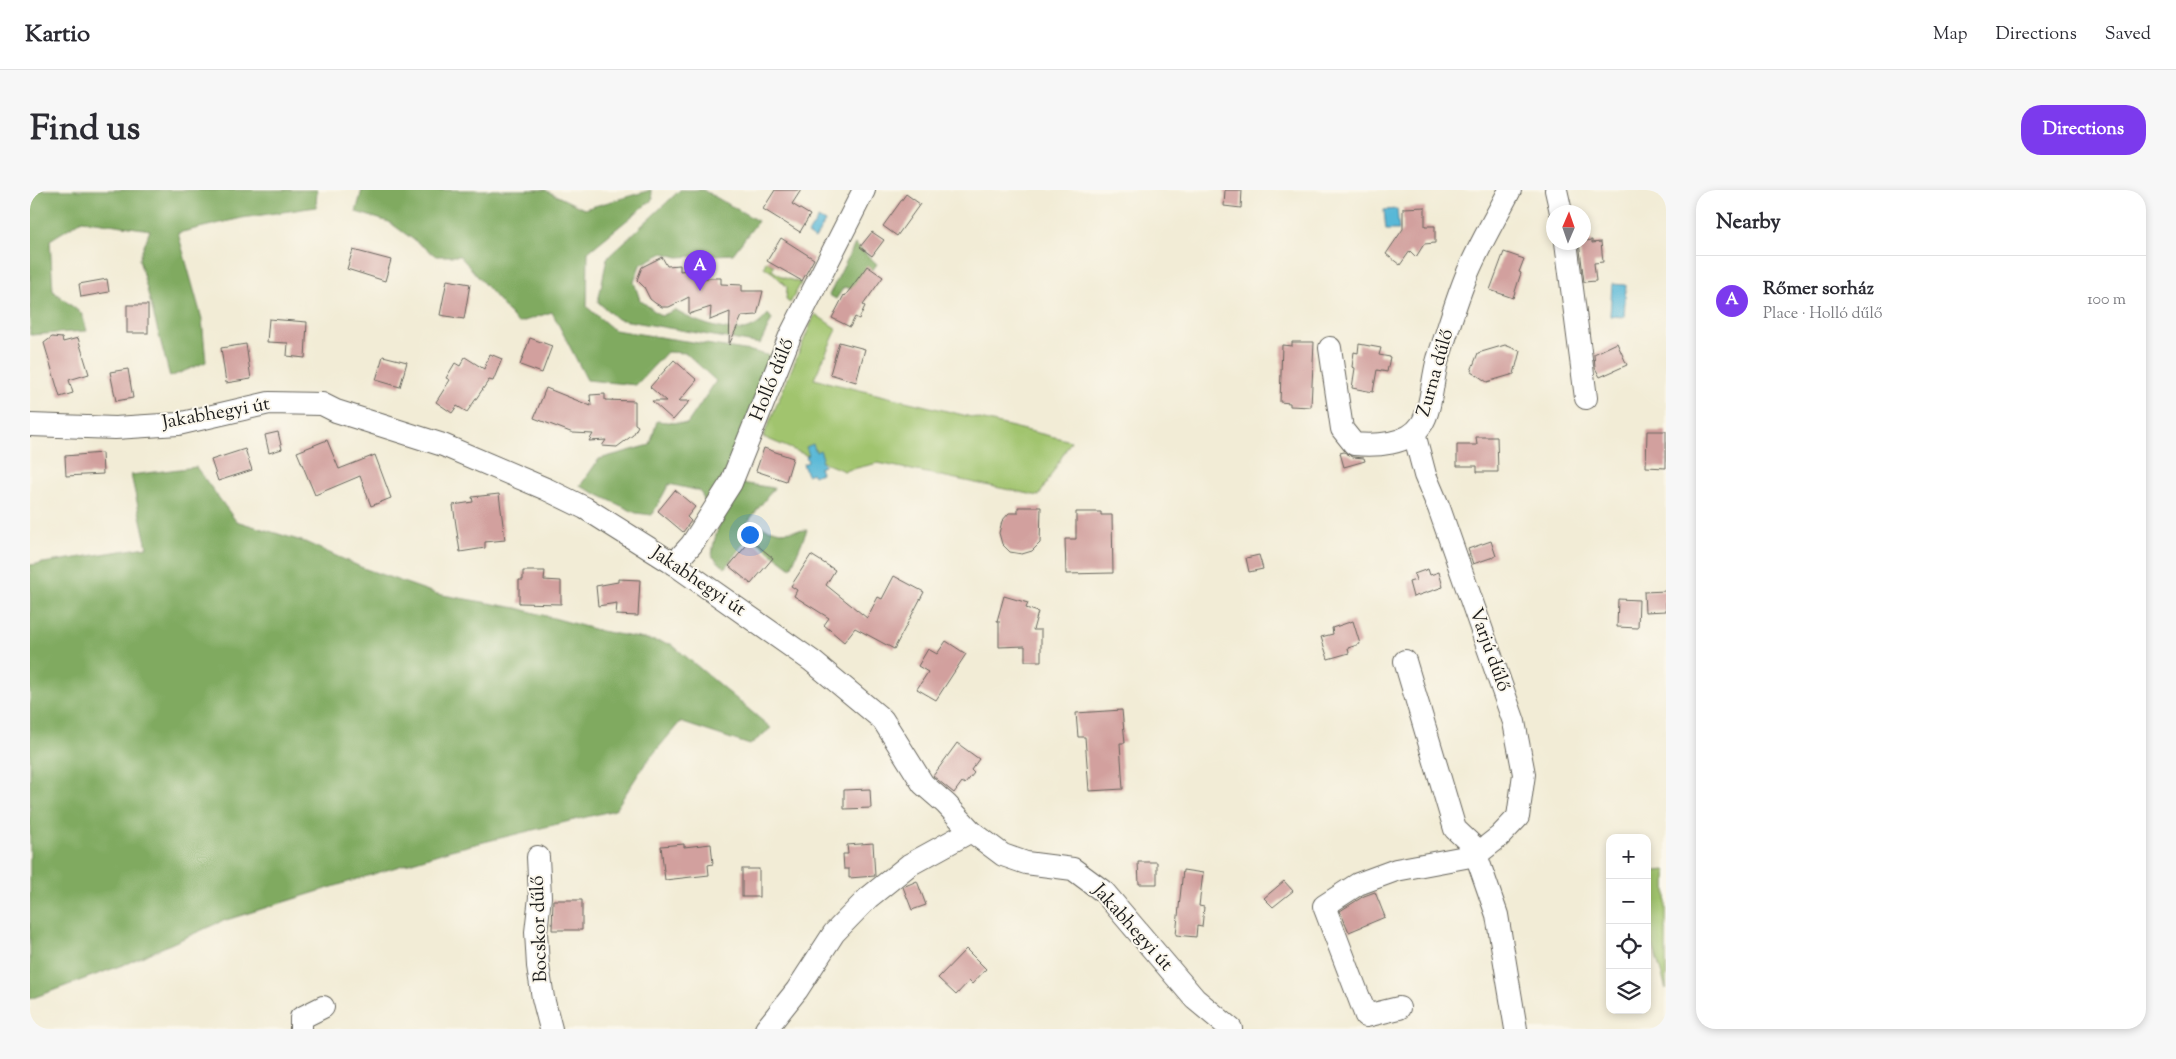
<!DOCTYPE html>
<meta charset="utf-8">
<style>
:root{--surface:#fff;--page:#f7f7f7;--text:#2b2b33;--muted:#7c7c81;--line:#e1e1e2;--accent:#7c3aed}
body{margin:0;font-family:"Sorts Mill Goudy",serif;background:var(--page);color:var(--text)}
.controls{position:absolute;right:15px;bottom:15px;display:grid;overflow:hidden;border-radius:10px;box-shadow:0 2px 8px #0003}
.controls button{width:45px;height:45px;display:grid;place-items:center;padding:0;border:0;border-bottom:1px solid var(--line);background:var(--surface);color:var(--text);font:25px sans-serif}
.compass{position:absolute;left:1516px;top:15px;width:45px;height:45px;border-radius:50%;background:var(--surface);box-shadow:0 2px 8px #0003;rotate:2deg}
.you{position:absolute;left:719px;top:344px;width:18px;height:18px;margin:-12px;border:4px solid #fff;border-radius:50%;background:#1a73e8;box-shadow:0 0 0 8px #1a73e833}
.badge{display:grid;place-items:center;width:32px;height:32px;border-radius:50%;background:var(--accent);color:#fff;font-size:16px;font-weight:700}
.pin{position:absolute;translate:-50% -41px;filter:drop-shadow(0 1px 2px #0008)}
.pin::after{content:'';position:absolute;top:26px;width:18px;height:15px;background:inherit;clip-path:polygon(0 0,100% 0,50% 100%)}
.list{margin:0;padding:0;list-style:none}
h2{display:flex;justify-content:space-between;align-items:center;height:65px;margin:0;padding:0 20px;font-size:21px}
h2 small{font-size:16px;font-weight:400;color:var(--muted)}
.list li{display:grid;grid-template-columns:32px 1fr auto;gap:15px;align-items:center;box-sizing:border-box;height:90px;padding:0 20px;border-top:1px solid var(--line)}
.list b{display:block;font-size:19px;white-space:nowrap}
.list p{margin:0;font-size:16px;white-space:nowrap;color:var(--muted)}
.list em{font-size:16px;font-style:normal;color:var(--muted)}
.icon{flex:none;width:28px;height:28px;fill:none;stroke:currentColor;stroke-width:2;stroke-linecap:round;stroke-linejoin:round}
.map{position:relative;flex:none;width:1636px;height:839px;overflow:hidden;border-radius:20px}
header{display:flex;align-items:center;gap:30px;box-sizing:border-box;height:70px;padding:0 25px;background:var(--surface);border-bottom:1px solid var(--line)}
header strong{font-size:24px}
nav{display:flex;gap:28px;margin-inline-start:auto;font-size:18px}
.intro{display:flex;align-items:center;justify-content:space-between;box-sizing:border-box;height:120px;padding:0 30px}
h1{margin:0;font-size:35px}
.button{padding:12px 22px;border-radius:20px;background:var(--accent);color:#fff;font-size:18px;font-weight:700}
main{display:flex;gap:30px;padding:0 30px}
aside{flex:1;background:var(--surface);border-radius:20px;box-shadow:0 2px 8px #0003}
.map>svg:first-child{display:block}
</style>
<header>
<strong>Kartio</strong>
<nav><a>Map</a><a>Directions</a><a>Saved</a></nav>
</header>
<div class="intro"><h1>Find us</h1><a class="button">Directions</a></div>
<main>
<div class="map">
<svg width="1636" height="839" viewBox="0 0 1636 839">
<rect width="100%" height="100%" fill="#fbf7ec"/>
<filter id="ink" filterUnits="userSpaceOnUse"><feTurbulence type="fractalNoise" baseFrequency=".02" numOctaves="2"/><feDisplacementMap in="SourceGraphic" scale="10" xChannelSelector="R" yChannelSelector="G"/><feConvolveMatrix kernelMatrix="1 2 1 2 8 2 1 2 1" color-interpolation-filters="sRGB"/></filter>
<filter id="wash" filterUnits="userSpaceOnUse"><feTurbulence type="fractalNoise" baseFrequency=".0096" numOctaves="4" result="noise"/><feDisplacementMap in="SourceGraphic" scale="20" xChannelSelector="R" yChannelSelector="G"/><feGaussianBlur stdDeviation="1.12" result="paint"/><feColorMatrix in="noise" values="0 0 0 0 0 0 0 0 0 0 0 0 0 0 0 0 0 1.4 0 .05"/><feComposite in="paint" operator="in"/></filter>
<g filter="url(#wash)">
<rect width="100%" height="100%" fill="#f2ecd6"/>
<!-- green -->
<g fill="#a1c46e" stroke="#5e7045">
<path d="M 736,71 L 744,76 L 742,80 L 752,87 L 771,93 L 760,113 L 756,110 L 757,97 L 743,83 L 734,77 Z"/>
<path d="M 785,124 L 807,139 L 784,189 L 1041,251 L 1009,306 L 848,273 L 814,281 L 733,247 Z"/>
<path d="M 1636,680 L 1636,799 L 1617,735 L 1617,682 Z"/>
</g>
<!-- forest -->
<g fill="#80aa61" stroke="#4e633e">
<path d="M 0,0 L 287,0 L 286,17 L 212,28 L 148,43 L 172,129 L 176,172 L 140,187 L 109,69 L 120,40 L 52,30 L 20,50 L 23,101 L 52,124 L 57,141 L 0,145 Z"/>
<path d="M 332,0 L 515,0 L 554,19 L 621,0 L 623,9 L 558,62 L 557,117 L 584,140 L 721,161 L 745,167 L 679,321 L 670,301 L 639,294 L 622,325 L 606,323 L 550,296 L 569,269 L 620,255 L 627,231 L 657,234 L 686,191 L 656,163 L 637,162 L 606,195 L 557,190 L 522,122 L 488,133 L 430,66 L 406,66 L 359,32 L 326,22 Z"/>
<path d="M 650,0 L 673,0 L 728,31 L 703,64 L 648,67 L 633,63 L 610,75 L 604,92 L 610,110 L 631,126 L 645,120 C 661,131 705,147 723,137 C 729,134 734,129 738,124 L 742,129 L 730,154 L 587,129 L 568,112 L 577,68 Z"/>
<path d="M 825,54 L 847,74 L 828,101 L 814,97 L 806,109 L 799,105 Z"/>
<path d="M 166,277 L 206,331 L 275,352 L 333,378 L 407,404 L 487,418 L 571,441 L 641,454 L 741,538 L 720,555 L 650,532 L 615,574 L 585,620 L 421,660 L 190,732 L 98,773 L 0,809 L 0,375 L 117,357 L 101,285 Z"/>
<path d="M 711,293 L 744,298 L 717,333 L 750,342 L 777,340 L 761,378 L 719,346 L 695,378 L 682,366 C 684,339 697,317 711,293 Z"/>
</g>
<!-- water -->
<g fill="#58b8d7" stroke="#3a6a7a">
<path d="M 1367,19 L 1369,40 L 1356,40 L 1354,20 Z"/>
<path d="M 788,28 L 795,32 L 785,49 L 778,44 Z"/>
<path d="M 1582,94 L 1596,95 L 1594,127 L 1580,126 Z"/>
<path d="M 783,254 L 786,262 L 790,260 L 793,268 L 791,270 L 794,276 L 789,278 L 791,283 L 784,286 L 782,283 L 777,285 L 773,274 L 778,272 L 776,266 L 779,265 L 776,257 Z"/>
</g>
<g id="blocks">
<!-- building -->
<g fill="#d2a09e">
<path d="M 745,0 L 771,0 L 762,14 L 780,25 L 770,42 L 733,19 Z"/>
<path d="M 1195,0 L 1212,0 L 1211,18 L 1194,16 Z"/>
<path d="M 876,4 L 890,14 L 867,46 L 853,36 Z"/>
<path d="M 1395,17 L 1395,36 L 1405,36 L 1405,53 L 1394,54 L 1386,67 L 1380,61 L 1370,75 L 1356,64 L 1373,39 L 1373,18 Z"/>
<path d="M 842,42 L 854,50 L 842,66 L 830,57 Z"/>
<path d="M 751,48 L 784,69 L 772,91 L 737,71 Z"/>
<path d="M 1562,50 L 1562,53 L 1571,52 L 1573,72 L 1564,73 L 1566,91 L 1554,92 L 1549,52 Z"/>
<path d="M 323,60 L 361,70 L 355,91 L 317,79 Z"/>
<path d="M 1474,62 L 1494,69 L 1489,82 L 1491,83 L 1483,108 L 1460,100 Z"/>
<path d="M 632,67 L 637,76 L 650,75 L 650,81 L 667,79 L 667,88 L 691,88 L 691,94 L 712,95 L 712,101 L 733,101 L 727,125 L 712,126 L 699,155 L 700,122 L 680,130 L 681,117 L 659,124 L 659,107 L 639,117 L 632,117 L 625,113 L 620,109 L 614,97 L 607,90 L 612,77 Z"/>
<path d="M 837,76 L 853,87 L 833,115 L 835,116 L 829,129 L 825,127 L 820,137 L 802,128 L 814,105 L 815,106 Z"/>
<path d="M 77,89 L 79,102 L 51,107 L 49,94 Z"/>
<path d="M 417,90 L 440,94 L 434,129 L 410,125 Z"/>
<rect x="97" y="115" width="21" height="28"/>
<path d="M 239,129 L 277,132 L 275,168 L 257,166 L 258,153 L 237,152 Z"/>
<path d="M 22,147 L 32,148 L 33,152 L 48,148 L 59,184 L 39,190 L 43,203 L 30,207 L 14,153 Z"/>
<path d="M 500,148 L 522,156 L 512,183 L 490,175 Z"/>
<path d="M 809,152 L 835,159 L 826,192 L 800,184 Z"/>
<path d="M 1262,152 L 1284,152 L 1281,217 L 1260,216 L 1260,213 L 1250,212 L 1252,155 L 1262,156 Z"/>
<path d="M 1587,153 L 1597,175 L 1570,187 L 1565,178 L 1564,164 Z"/>
<path d="M 216,154 L 221,189 L 196,193 L 191,158 Z"/>
<path d="M 1329,154 L 1351,158 L 1349,165 L 1360,167 L 1357,182 L 1347,180 L 1343,202 L 1322,198 L 1325,178 L 1322,177 L 1324,162 L 1328,163 Z"/>
<path d="M 1475,155 L 1490,161 L 1484,184 L 1457,192 L 1441,181 L 1448,163 Z"/>
<path d="M 460,164 L 472,169 L 463,191 L 459,190 L 437,222 L 427,216 L 422,223 L 406,212 L 420,190 L 416,188 L 425,173 L 430,176 L 435,167 L 454,179 Z"/>
<path d="M 353,166 L 377,172 L 370,197 L 346,190 Z"/>
<path d="M 644,170 L 667,190 L 649,211 L 660,211 L 643,230 L 622,211 L 636,211 L 620,197 Z"/>
<path d="M 98,179 L 103,208 L 86,211 L 80,182 Z"/>
<path d="M 516,198 L 561,216 L 560,205 L 575,204 L 575,210 L 605,211 L 605,234 L 608,236 L 603,245 L 587,257 L 572,256 L 576,250 L 559,251 L 563,244 L 543,243 L 504,228 Z"/>
<path d="M 1617,241 L 1636,241 L 1636,278 L 1616,277 Z"/>
<path d="M 248,242 L 252,259 L 239,263 L 235,245 Z"/>
<path d="M 1446,247 L 1467,247 L 1468,282 L 1447,282 L 1447,276 L 1427,276 L 1427,255 L 1447,255 Z"/>
<path d="M 297,250 L 309,279 L 345,265 L 361,308 L 341,316 L 330,286 L 285,305 L 267,262 Z"/>
<path d="M 734,258 L 763,268 L 756,291 L 726,281 Z"/>
<path d="M 215,259 L 222,280 L 188,291 L 181,270 Z"/>
<path d="M 1314,262 L 1323,267 L 1334,268 L 1335,271 L 1314,277 L 1310,263 Z"/>
<path d="M 72,263 L 73,284 L 36,286 L 35,266 Z"/>
<path d="M 645,300 L 665,317 L 657,327 L 661,331 L 653,342 L 628,321 Z"/>
<path d="M 469,304 L 475,350 L 455,352 L 455,358 L 430,362 L 423,315 L 443,312 L 442,307 Z"/>
<path d="M 988,317 L 1011,317 L 1010,353 L 1002,361 L 992,364 L 980,362 L 972,354 L 969,343 L 972,331 L 979,323 L 988,323 Z"/>
<path d="M 1046,322 L 1071,322 L 1071,325 L 1082,325 L 1083,383 L 1036,384 L 1035,349 L 1046,349 Z"/>
<path d="M 721,350 L 743,368 L 721,394 L 699,376 Z"/>
<path d="M 1461,351 L 1466,366 L 1443,374 L 1438,359 Z"/>
<path d="M 781,365 L 805,380 L 796,395 L 837,428 L 848,407 L 852,409 L 864,386 L 894,402 L 864,459 L 825,438 L 814,452 L 794,435 L 799,428 L 764,406 L 767,400 L 761,396 Z"/>
<path d="M 1229,365 L 1233,379 L 1219,382 L 1216,368 Z"/>
<path d="M 1398,379 L 1400,385 L 1409,382 L 1413,397 L 1383,407 L 1379,392 L 1386,390 L 1384,384 Z"/>
<path d="M 493,381 L 515,381 L 514,390 L 531,391 L 531,414 L 489,413 L 489,390 L 493,390 Z"/>
<path d="M 588,389 L 610,390 L 608,426 L 586,425 L 587,413 L 568,416 L 566,396 L 588,392 Z"/>
<path d="M 1636,401 L 1636,421 L 1615,422 L 1614,402 Z"/>
<path d="M 974,406 L 998,413 L 996,418 L 1008,422 L 1003,440 L 1011,440 L 1011,471 L 995,471 L 995,456 L 969,457 L 969,431 L 967,431 Z"/>
<path d="M 1588,409 L 1609,410 L 1608,438 L 1587,437 Z"/>
<path d="M 1323,431 L 1330,454 L 1318,458 L 1319,463 L 1298,469 L 1291,447 L 1303,444 L 1302,438 Z"/>
<path d="M 916,451 L 936,464 L 906,510 L 887,499 L 898,482 L 888,476 L 898,459 L 907,464 Z"/>
<path d="M 1092,520 L 1095,553 L 1090,553 L 1093,599 L 1059,601 L 1055,547 L 1048,547 L 1046,523 Z"/>
<path d="M 927,553 L 949,569 L 941,580 L 944,583 L 935,594 L 932,592 L 924,603 L 903,586 Z"/>
<path d="M 840,599 L 841,618 L 814,619 L 814,600 Z"/>
<path d="M 843,653 L 845,686 L 819,688 L 819,679 L 814,679 L 813,664 L 818,664 L 817,655 Z"/>
<path d="M 654,654 L 654,657 L 681,654 L 683,674 L 678,675 L 679,685 L 635,690 L 631,656 Z"/>
<path d="M 1108,672 L 1127,672 L 1127,694 L 1109,694 Z"/>
<rect x="712" y="679" width="17" height="28"/>
<path d="M 1153,680 L 1173,683 L 1169,716 L 1174,717 L 1172,737 L 1167,736 L 1166,747 L 1146,745 Z"/>
<path d="M 887,691 L 896,715 L 882,720 L 873,697 Z"/>
<path d="M 1254,691 L 1263,701 L 1243,717 L 1234,708 Z"/>
<path d="M 1345,702 L 1355,727 L 1319,742 L 1310,721 L 1334,706 Z"/>
<path d="M 523,710 L 552,710 L 552,740 L 522,740 Z"/>
<path d="M 936,759 L 956,779 L 942,794 L 939,791 L 926,805 L 908,788 Z"/>
</g>
</g>
</g>
<g filter="url(#ink)">
<use href="#blocks" fill-opacity="0" stroke="#67655d" stroke-width="1"/>
<g fill="none" stroke-linecap="round" stroke-linejoin="round">
<!-- minor casing -->
<g stroke="#67655d" stroke-width="24">
<g id="minor">
<path d="M 1526,0 L 1531,22"/>
<path d="M 1536,52 L 1556,208"/>
<path d="M 1300,158 L 1312,239 L 1324,254 C 1345,256 1378,255 1391,235 C 1402,220 1402,188 1408,169 C 1418,140 1426,110 1438,82 C 1450,54 1466,27 1480,0"/>
<path d="M 0,235 L 85,238 L 148,234 L 239,213 L 292,214 L 306,221 L 413,255 L 516,299 L 555,318 L 644,374 L 782,471 L 853,530 L 893,594 L 916,614 L 941,641 L 973,665 L 996,673 L 1043,679 L 1074,702 L 1165,809 L 1201,839"/>
<path d="M 644,374 L 662,354 L 701,293 L 760,146 L 834,0"/>
<path d="M 1375,471 L 1425,639 L 1443,656 L 1467,725 L 1486,839"/>
<path d="M 508,667 L 510,707 L 506,742 L 508,776 L 513,808 L 521,839"/>
<path d="M 1369,818 L 1336,826 L 1294,716 L 1328,694 L 1366,680 L 1446,665 L 1469,647 L 1488,627 L 1494,584 L 1484,532 L 1409,318 L 1395,285 L 1384,243"/>
<path d="M 271,839 L 271,828 L 293,817"/>
<path d="M 736,839 L 767,800 L 804,743 L 838,708 L 879,675 L 941,641"/>
</g>
</g>
<!-- minor -->
<use href="#minor" stroke="#fff" stroke-width="22"/>
</g>
</g>
<g text-anchor="middle" dominant-baseline="central" stroke-width="4" stroke-linejoin="round" paint-order="stroke">
<!-- street labels -->
<g font-size="19" fill="#1c1c1c" stroke="#fbf7ec">
<text transform="translate(1406 183) rotate(-74)">Zurna dűlő</text>
<text transform="translate(743 190) rotate(-68)">Holló dűlő</text>
<text transform="translate(186 224) rotate(-10)">Jakabhegyi út</text>
<text transform="translate(668 392) rotate(34)">Jakabhegyi út</text>
<text transform="translate(1459 460) rotate(70)">Varjú dűlő</text>
<text transform="translate(1102 738) rotate(48)">Jakabhegyi út</text>
<text transform="translate(510 739) rotate(-92)">Bocskor dűlő</text>
</g>
</g>
</svg>
<div class="controls">
<button>+</button>
<button>−</button>
<button><svg class="icon" aria-label="locate" viewBox="0 0 24 24"><circle cx="12" cy="12" r="6"/><path d="M12 2v4M12 18v4M2 12h4M18 12h4"/></svg></button>
<button><svg class="icon" aria-label="layers" viewBox="0 0 24 24"><path d="M12 4l9 5-9 5-9-5zM3 14l9 5 9-5"/></svg></button>
</div>
<svg class="compass" viewBox="-18 -18 36 36"><path d="M0-13l5 13h-10z" fill="#e53935"/><path d="M0 13l5-13h-10z" fill="#7c7c81"/></svg>
<div class="you"></div>
<div class="pin badge" style="left:670px;top:101px">A</div>
</div>
<aside>
<h2>Nearby<small></small></h2>
<ul class="list">
<li><span class="badge">A</span><div><b>Rőmer sorház</b><p>Place · Holló dűlő</p></div><em>100 m</em></li>
</ul>
</aside>
</main>
